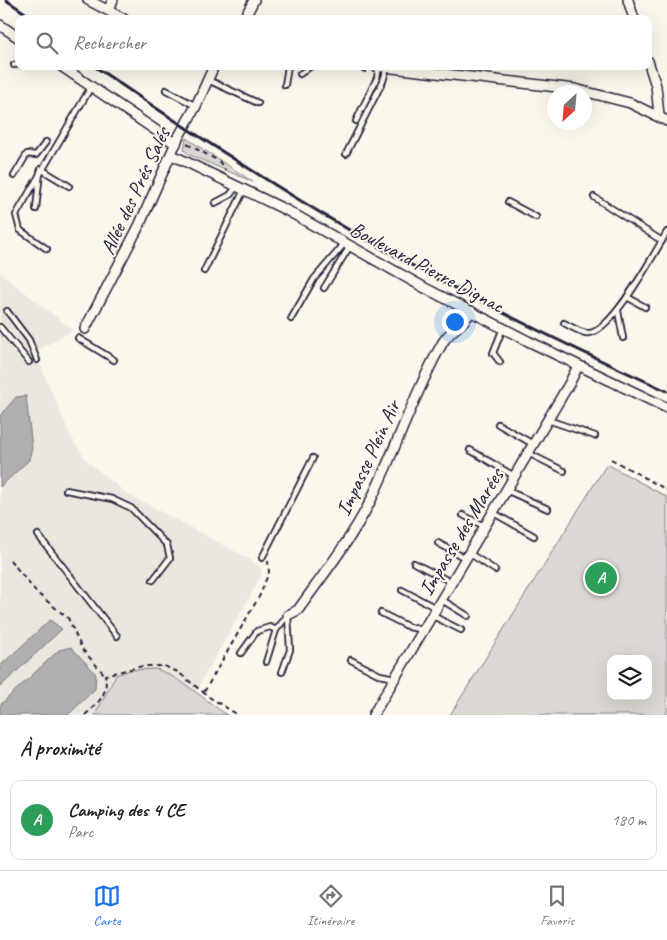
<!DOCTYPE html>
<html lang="fr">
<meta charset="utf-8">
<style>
:root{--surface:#fff;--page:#f6f6f6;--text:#222;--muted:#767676;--line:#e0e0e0;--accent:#1a73e8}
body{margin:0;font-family:Caveat,sans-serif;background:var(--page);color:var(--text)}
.controls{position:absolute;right:15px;bottom:15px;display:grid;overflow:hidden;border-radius:10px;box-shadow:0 5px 20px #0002}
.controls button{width:45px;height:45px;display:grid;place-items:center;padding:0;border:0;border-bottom:1px solid var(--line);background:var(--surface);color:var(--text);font:25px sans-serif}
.compass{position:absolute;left:547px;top:85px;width:45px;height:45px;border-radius:50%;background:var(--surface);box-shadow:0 5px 20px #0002;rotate:206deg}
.you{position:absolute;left:454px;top:321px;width:18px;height:18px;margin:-12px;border:4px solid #fff;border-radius:50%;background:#1a73e8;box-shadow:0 0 0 8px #1a73e833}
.badge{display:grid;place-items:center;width:32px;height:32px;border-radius:50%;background:var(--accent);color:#fff;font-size:16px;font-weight:700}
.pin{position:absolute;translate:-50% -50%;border:2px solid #fff;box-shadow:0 1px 5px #0006}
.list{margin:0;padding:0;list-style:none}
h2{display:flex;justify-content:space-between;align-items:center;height:65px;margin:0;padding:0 20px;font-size:21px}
h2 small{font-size:16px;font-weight:400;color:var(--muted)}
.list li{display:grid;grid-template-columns:32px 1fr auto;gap:15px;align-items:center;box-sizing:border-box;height:80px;margin:0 10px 10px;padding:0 10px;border:1px solid var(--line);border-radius:10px}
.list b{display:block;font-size:19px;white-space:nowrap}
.list p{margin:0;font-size:16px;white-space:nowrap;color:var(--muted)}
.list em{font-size:16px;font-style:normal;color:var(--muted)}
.icon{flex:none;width:28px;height:28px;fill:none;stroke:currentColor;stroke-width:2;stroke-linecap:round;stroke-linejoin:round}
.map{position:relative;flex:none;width:667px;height:715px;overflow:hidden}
.search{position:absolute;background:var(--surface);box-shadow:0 5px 20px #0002;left:15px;right:15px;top:15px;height:55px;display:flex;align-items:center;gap:12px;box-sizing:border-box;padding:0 18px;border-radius:10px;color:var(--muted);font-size:19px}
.sheet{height:155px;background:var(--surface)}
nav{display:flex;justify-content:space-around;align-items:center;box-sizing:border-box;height:70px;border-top:1px solid var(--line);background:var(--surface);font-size:14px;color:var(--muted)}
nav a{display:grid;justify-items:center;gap:2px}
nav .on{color:var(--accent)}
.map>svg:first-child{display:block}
</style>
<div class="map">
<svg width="667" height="715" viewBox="0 0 667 715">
<rect width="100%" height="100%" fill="#fbf7ec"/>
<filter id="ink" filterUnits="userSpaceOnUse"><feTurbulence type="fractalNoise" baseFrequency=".02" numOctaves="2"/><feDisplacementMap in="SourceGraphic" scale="10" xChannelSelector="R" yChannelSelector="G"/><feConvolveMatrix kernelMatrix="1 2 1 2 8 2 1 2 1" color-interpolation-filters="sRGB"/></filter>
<g filter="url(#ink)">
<!-- built -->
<path fill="#ebe7df" d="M 0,273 L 73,330 L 35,352 L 71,437 L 88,462 L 126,493 L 251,560 L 261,568 L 261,577 L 195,693 L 176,677 L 109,684 L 105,699 L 95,715 L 0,715 L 0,487 L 29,460 L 16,397 L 0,416 Z"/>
<!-- green -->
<g fill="#dbd8d3" stroke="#7e7d87" fill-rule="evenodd">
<path d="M 186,138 L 253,182 L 190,155 L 184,150 Z"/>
<path d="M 607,464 L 667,497 L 667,715 L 450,715 ZM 611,659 L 648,659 L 648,696 L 611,696 Z"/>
<path d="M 157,669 C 183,680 204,699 227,715 L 95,715 L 116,675 L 130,670 Z"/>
</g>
<!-- water -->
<g fill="#b1aeb0" stroke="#787681">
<path d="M 26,396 L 32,448 L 29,460 L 0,487 L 0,416 L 16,397 Z"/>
<path d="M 50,620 L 62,629 L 0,687 L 0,666 Z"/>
<path d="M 71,647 L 96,674 L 95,689 L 68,715 L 0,715 L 0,705 L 59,650 Z"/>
</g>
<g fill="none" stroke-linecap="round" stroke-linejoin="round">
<!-- lane casing -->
<g stroke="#22223b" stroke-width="8">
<g id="lane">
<path d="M 14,65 L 19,64"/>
<path d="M 300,74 L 311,66"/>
<path d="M 208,80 L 258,103"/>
<path d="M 285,85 L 288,66"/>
<path d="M 166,90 L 196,106"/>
<path d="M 356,121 L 377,78 L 379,67"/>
<path d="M 346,154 L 383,81 L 387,68"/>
<path d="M 41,169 L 69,186"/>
<path d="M 14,176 L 27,154 L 36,155 L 46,142"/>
<path d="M 594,197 L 662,241"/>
<path d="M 508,202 L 536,217"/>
<path d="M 215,203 L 230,195 L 237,186"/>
<path d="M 36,209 L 40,172"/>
<path d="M 47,249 L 20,230 L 16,215 L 91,87"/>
<path d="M 204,271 L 244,190"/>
<path d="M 324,288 L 350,246"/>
<path d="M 627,297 L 645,307"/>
<path d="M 7,311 L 29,340 L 37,360"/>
<path d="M 618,311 L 623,338"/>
<path d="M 291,319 L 314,279 L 345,243"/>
<path d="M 564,323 C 570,326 579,332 586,333 C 610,337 655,252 667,232"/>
<path d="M 0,327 L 29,362"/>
<path d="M 78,338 L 114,360"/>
<path d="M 500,362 L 493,353 L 503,328"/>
<path d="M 548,420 L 595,436"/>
<path d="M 498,424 L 533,444"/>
<path d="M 470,450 L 514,476"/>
<path d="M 528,453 L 564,471"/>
<path d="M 66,490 L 112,499 L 131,508 L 167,545 L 170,558 L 153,580"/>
<path d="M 506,490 L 548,509"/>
<path d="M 492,512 L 534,536"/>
<path d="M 463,515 L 484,526"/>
<path d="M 38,535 L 117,636"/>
<path d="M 438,543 L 465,558"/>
<path d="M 469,553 L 495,570"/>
<path d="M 262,558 L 313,458"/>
<path d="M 414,563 L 451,582"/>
<path d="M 402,590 L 436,608"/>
<path d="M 442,600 L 468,616"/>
<path d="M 381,613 L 409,627 L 423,630"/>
<path d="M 431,615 L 461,630"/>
<path d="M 241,653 L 257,631 L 270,627 L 276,630"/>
<path d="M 351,660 L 380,675 L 395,678"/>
<path d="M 266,662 L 276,630 L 288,615"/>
<path d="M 282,672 L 290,650 L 288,615"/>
</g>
</g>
<!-- street casing -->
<g stroke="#22223b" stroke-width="12">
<g id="street">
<path d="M 88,0 L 124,19"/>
<path d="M 628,0 L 634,19"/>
<path d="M 108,10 L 113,0"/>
<path d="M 244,19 L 254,0"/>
<path d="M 0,25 L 19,38"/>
<path d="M 648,61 L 656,86 L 659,115"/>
<path d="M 61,66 L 176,144"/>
<path d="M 375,66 L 575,89 L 630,103 L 667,121"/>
<path d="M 172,155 L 288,211 L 425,288 L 528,341 L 667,408"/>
<path d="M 85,329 L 139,226 L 178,138 L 196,106 L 214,66"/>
<path d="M 288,615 L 298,610 C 323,575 350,541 370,502 C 396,449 414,393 443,342 C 451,329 464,325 471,311"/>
<path d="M 373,715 L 569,384 L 578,366"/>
</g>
</g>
<!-- path -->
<g stroke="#22223b" stroke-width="2" stroke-dasharray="5 4" stroke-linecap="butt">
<path d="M 335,66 L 367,72"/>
<path d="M 187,144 L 219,161 L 225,170"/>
<path d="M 611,459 L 667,490"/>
<path d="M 10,560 L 37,593 L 68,618 L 82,649 L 105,675"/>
<path d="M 204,692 L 260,595 L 269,572 L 268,561"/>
<path d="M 85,715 C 98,703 109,694 105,675 L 143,666 L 164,666 L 178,672 L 209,697 L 238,715"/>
</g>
<!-- lane -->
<use href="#lane" stroke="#fbf7ec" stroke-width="4.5"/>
<!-- street -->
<use href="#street" stroke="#fbf7ec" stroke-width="9"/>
<!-- rail -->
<g stroke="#22223b" stroke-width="3">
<path d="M 6,0 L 34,19"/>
<path d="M 94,66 C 171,119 249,170 329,218 C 438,283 552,339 667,391"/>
</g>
</g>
</g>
<g text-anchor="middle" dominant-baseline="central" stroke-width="4" stroke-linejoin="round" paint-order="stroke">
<!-- street labels -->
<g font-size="21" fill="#22223b" stroke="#fbf7ec">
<text transform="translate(135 191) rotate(-65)">Allée des Prés Salés</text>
<text transform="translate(427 267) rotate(28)">Boulevard Pierre Dignac</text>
<text transform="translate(368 458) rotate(-65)">Impasse Plein Air</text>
<text transform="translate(461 532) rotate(-59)">Impasse des Marées</text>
</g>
</g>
</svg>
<div class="controls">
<button><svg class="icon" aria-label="layers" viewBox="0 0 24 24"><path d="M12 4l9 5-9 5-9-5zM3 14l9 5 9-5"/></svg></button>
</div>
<svg class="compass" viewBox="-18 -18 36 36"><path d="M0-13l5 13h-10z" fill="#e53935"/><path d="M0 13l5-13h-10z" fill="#767676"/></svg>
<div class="you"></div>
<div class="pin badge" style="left:601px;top:578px;background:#2e9e5b">A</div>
<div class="search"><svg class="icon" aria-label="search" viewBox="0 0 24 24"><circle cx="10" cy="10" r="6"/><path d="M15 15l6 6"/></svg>Rechercher</div>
</div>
<section class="sheet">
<h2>À proximité<small></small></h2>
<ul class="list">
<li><span class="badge" style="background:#2e9e5b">A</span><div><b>Camping des 4 CE</b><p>Parc</p></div><em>180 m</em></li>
</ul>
</section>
<nav>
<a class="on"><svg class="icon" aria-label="map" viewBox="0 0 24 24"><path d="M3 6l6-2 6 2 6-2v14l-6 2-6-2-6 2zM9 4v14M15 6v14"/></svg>Carte</a>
<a><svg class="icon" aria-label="directions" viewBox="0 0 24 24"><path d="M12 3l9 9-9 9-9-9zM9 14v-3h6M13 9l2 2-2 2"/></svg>Itinéraire</a>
<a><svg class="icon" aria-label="saved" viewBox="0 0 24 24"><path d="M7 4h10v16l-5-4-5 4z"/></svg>Favoris</a>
</nav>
